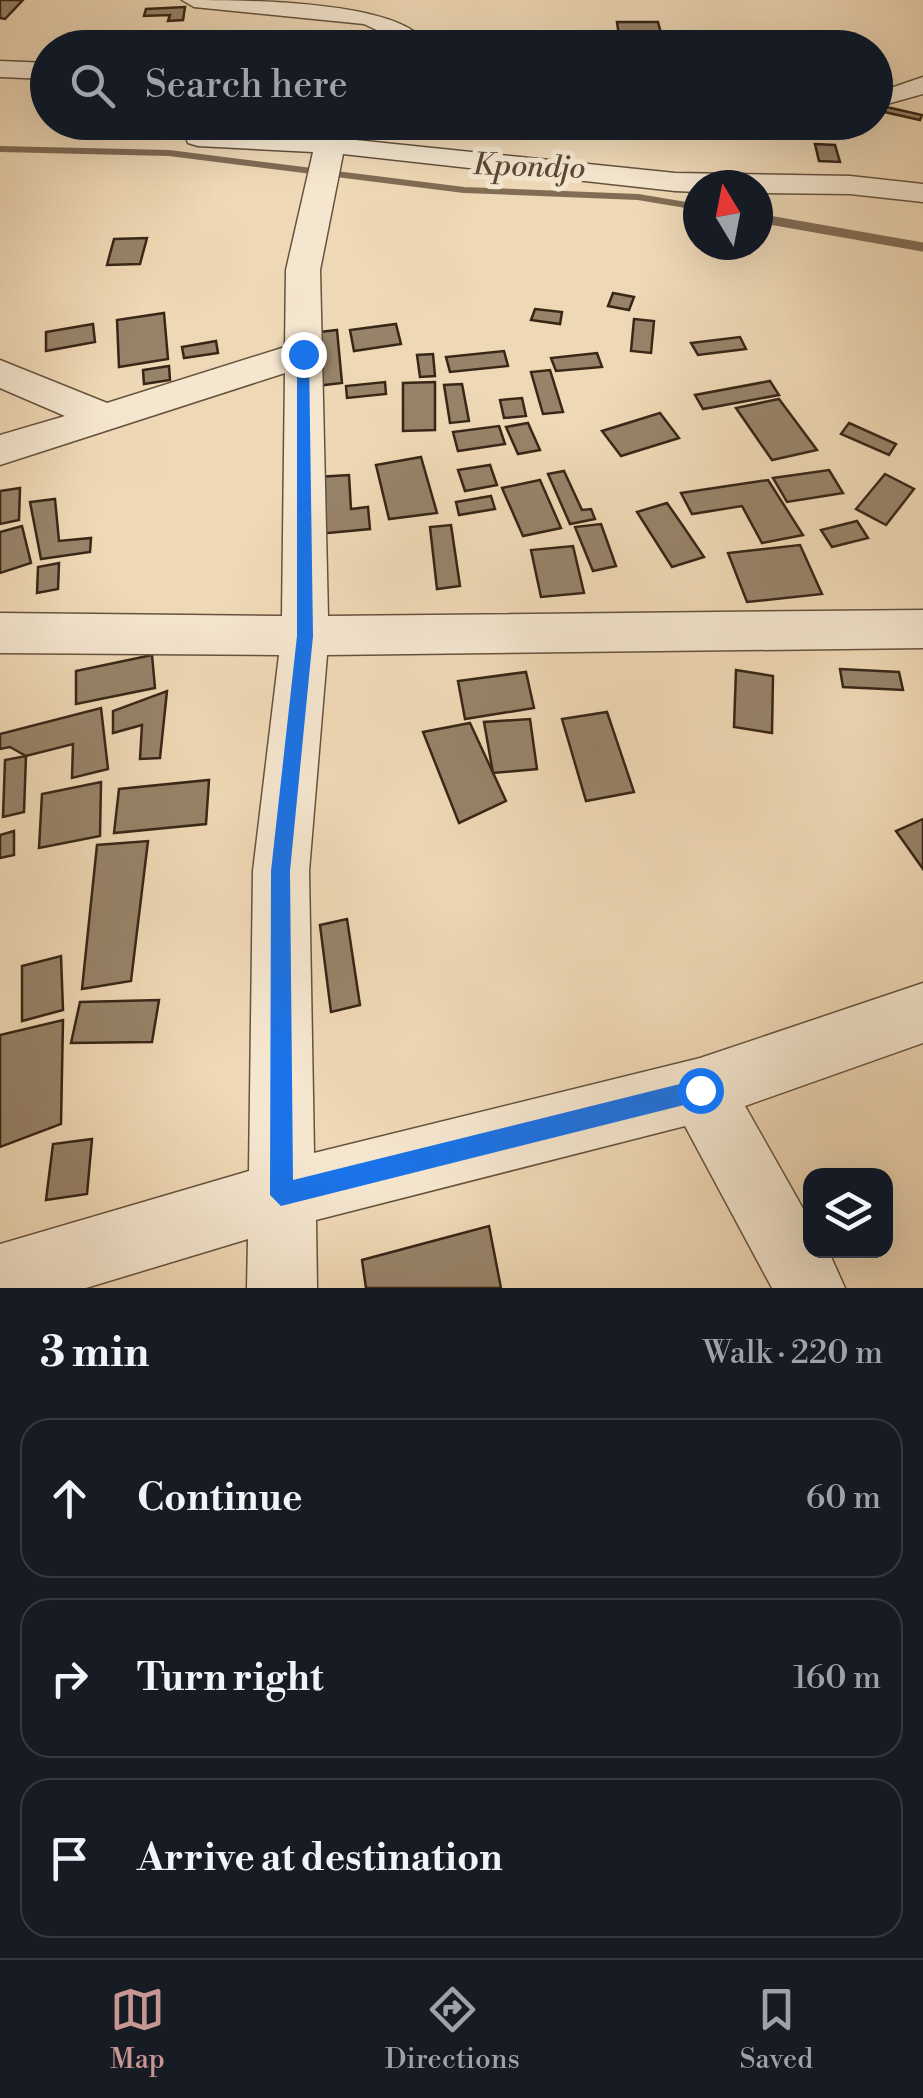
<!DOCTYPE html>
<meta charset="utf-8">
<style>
:root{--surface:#171b24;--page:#20242c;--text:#f1f3f6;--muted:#9ea1a6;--line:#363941;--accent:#c59692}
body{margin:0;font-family:"Libre Bodoni",serif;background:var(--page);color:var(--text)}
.controls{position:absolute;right:30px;bottom:30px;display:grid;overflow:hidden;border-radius:20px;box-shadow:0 10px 40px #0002}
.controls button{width:90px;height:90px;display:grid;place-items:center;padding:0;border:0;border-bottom:2px solid var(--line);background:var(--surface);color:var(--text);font:50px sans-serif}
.compass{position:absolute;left:683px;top:170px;width:90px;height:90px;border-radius:50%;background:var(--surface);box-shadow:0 10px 40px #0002;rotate:350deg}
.stop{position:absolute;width:30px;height:30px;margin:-22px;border:8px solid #1a73e8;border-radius:50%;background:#fff}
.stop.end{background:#1a73e8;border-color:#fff;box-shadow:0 2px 10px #0008}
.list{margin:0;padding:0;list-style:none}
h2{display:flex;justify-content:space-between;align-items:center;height:130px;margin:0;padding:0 40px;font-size:42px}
h2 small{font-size:32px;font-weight:400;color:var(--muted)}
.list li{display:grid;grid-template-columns:65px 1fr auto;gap:30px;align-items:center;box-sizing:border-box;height:160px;margin:0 20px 20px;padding:0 20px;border:2px solid var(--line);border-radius:30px}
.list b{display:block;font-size:38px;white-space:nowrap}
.list em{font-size:32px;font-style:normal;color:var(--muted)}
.icon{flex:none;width:55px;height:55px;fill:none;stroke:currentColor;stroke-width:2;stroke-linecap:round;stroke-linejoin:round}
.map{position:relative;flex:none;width:923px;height:1288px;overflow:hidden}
.search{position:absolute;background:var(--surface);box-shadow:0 10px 40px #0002;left:30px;right:30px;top:30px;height:110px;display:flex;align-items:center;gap:25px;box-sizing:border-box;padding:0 35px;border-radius:55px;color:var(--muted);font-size:38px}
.sheet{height:670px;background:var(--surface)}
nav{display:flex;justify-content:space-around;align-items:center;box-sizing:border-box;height:140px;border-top:2px solid var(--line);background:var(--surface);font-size:28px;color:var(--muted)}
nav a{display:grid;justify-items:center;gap:5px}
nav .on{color:var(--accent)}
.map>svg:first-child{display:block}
</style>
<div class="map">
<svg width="923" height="1288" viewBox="0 0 923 1288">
<rect width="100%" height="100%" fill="#efd8b5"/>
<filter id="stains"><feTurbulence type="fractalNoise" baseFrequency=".002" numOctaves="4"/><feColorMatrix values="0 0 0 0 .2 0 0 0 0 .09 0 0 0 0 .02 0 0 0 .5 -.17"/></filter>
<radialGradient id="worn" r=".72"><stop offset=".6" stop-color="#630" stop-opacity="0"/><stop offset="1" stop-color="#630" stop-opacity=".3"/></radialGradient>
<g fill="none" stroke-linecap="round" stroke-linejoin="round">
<!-- stream-far1 -->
<path stroke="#816c55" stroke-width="6" d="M 0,149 L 169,153 L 464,190 L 638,197 L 698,207"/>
<!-- stream -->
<path stroke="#816c55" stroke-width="9" d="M 758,218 L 923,247"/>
</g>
<!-- building -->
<g fill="#978369" stroke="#382617" stroke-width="2.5">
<path d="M 0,0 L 23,0 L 5,19 L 0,18 Z"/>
<path d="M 185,7 L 183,20 L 168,21 L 170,15 L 144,16 L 146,9 Z"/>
<path d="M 617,22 L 658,22 L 662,37 L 619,36 Z"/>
<path d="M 373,34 L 375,47 L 339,48 L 338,36 Z"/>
<path d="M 310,36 L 334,36 L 333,48 L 309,48 Z"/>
<path d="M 244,37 L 243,45 L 182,48 L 183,39 Z"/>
<path d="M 882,106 L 922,115 L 920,120 L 880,111 Z"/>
<path d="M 815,144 L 835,145 L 840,162 L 819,161 Z"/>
<path d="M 147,238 L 140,264 L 107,265 L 114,239 Z"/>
<path d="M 613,293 L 634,297 L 629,310 L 608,306 Z"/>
<path d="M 535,309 L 562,312 L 560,324 L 531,320 Z"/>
<path d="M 164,313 L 168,359 L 119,367 L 117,320 Z"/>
<path d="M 634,319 L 654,321 L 651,353 L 631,351 Z"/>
<path d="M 93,324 L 95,342 L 46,351 L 46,332 Z"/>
<path d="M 396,324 L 401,344 L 354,351 L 350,330 Z"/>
<path d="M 337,330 L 342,383 L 316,386 L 311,333 Z"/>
<path d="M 740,337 L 746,349 L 698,355 L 691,343 Z"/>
<path d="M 216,341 L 218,353 L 184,358 L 182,347 Z"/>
<path d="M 504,351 L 508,366 L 450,372 L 446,357 Z"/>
<path d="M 597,353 L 602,367 L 556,371 L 551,358 Z"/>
<path d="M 433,354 L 435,376 L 420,377 L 417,355 Z"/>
<path d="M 169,366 L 170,380 L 144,384 L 143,370 Z"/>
<path d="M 550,370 L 563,412 L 543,414 L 531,372 Z"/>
<path d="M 770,381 L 779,395 L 703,409 L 695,395 Z"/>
<path d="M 385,382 L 386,394 L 347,398 L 346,386 Z"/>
<path d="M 435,382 L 435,430 L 403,431 L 403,383 Z"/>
<path d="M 462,384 L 469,421 L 450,423 L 444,385 Z"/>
<path d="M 522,398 L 526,416 L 504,418 L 500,400 Z"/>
<path d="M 779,399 L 817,450 L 772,460 L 736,408 Z"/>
<path d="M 660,413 L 679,438 L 621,456 L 602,431 Z"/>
<path d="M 528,423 L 540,450 L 518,454 L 506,427 Z"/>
<path d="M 849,423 L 896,444 L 889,455 L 841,434 Z"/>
<path d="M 499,426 L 505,444 L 458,451 L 453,432 Z"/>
<path d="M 421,457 L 437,513 L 389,519 L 376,465 Z"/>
<path d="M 490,465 L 497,485 L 465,491 L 458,470 Z"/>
<path d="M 829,470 L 843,493 L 787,502 L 773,478 Z"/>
<path d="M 564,471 L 582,510 L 591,509 L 595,519 L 570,524 L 548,474 Z"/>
<path d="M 885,474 L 914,489 L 886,525 L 856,509 Z"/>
<path d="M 349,475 L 351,509 L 368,507 L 370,529 L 318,534 L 316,477 Z"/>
<path d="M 540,480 L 561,528 L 523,536 L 502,488 Z"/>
<path d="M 768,480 L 803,535 L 762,543 L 742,506 L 692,514 L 681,493 Z"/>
<path d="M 20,488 L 19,520 L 0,524 L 0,491 Z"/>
<path d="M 491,496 L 495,509 L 459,515 L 456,502 Z"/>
<path d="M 55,499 L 59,541 L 91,538 L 90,552 L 41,559 L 30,502 Z"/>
<path d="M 667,503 L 683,526 L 704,557 L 672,567 L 637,512 Z"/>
<path d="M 857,521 L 868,538 L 832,547 L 821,530 Z"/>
<path d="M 601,524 L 616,566 L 593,571 L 575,527 Z"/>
<path d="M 451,525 L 460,586 L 437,589 L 430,527 Z"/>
<path d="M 22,526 L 31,563 L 0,573 L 0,532 Z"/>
<path d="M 800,545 L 822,594 L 747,602 L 728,553 Z"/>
<path d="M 573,546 L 584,593 L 541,597 L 531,550 Z"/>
<path d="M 59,563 L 58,589 L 37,593 L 38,567 Z"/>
<path d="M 152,655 L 155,688 L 76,704 L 76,671 Z"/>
<path d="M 840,669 L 899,672 L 903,690 L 843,687 Z"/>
<path d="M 736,670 L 773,676 L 772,733 L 734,727 Z"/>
<path d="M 526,672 L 534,708 L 465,719 L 458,681 Z"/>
<path d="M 167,691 L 160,758 L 140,759 L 142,725 L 113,733 L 113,711 Z"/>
<path d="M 101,708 L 108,769 L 72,778 L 73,744 L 26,756 L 10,747 L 0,749 L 0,734 Z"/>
<path d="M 607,712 L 634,792 L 586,801 L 562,719 Z"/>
<path d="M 530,719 L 537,769 L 493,773 L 484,722 Z"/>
<path d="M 470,723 L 506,801 L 459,823 L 423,732 Z"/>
<path d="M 26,756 L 24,812 L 3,817 L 5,760 Z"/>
<path d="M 209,780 L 206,824 L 114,833 L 119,789 Z"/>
<path d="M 101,782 L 100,836 L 39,848 L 42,794 Z"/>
<path d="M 923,819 L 923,869 L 896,831 Z"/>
<path d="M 14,831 L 14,855 L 0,858 L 0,835 Z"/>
<path d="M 148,841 L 131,981 L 82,989 L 97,845 Z"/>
<path d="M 347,919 L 360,1005 L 331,1012 L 320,925 Z"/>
<path d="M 61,956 L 63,1010 L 22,1021 L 22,966 Z"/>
<path d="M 159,1000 L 152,1042 L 71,1043 L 80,1002 Z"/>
<path d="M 63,1020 L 61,1124 L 0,1147 L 0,1035 Z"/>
<path d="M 92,1139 L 87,1194 L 46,1200 L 53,1144 Z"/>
<path d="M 489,1226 L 501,1288 L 366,1288 L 362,1260 Z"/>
</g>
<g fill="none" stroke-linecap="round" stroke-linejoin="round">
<!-- minor casing -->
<g stroke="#66523e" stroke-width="3">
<g id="minor">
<path d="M 182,0 C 240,0 383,0 421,37 L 408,45 L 364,24 L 194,7 Z"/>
<path d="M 0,61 L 48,63 L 48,79 L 0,77 Z"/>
<path d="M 923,77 L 923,94 L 876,107 L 876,93 Z"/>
<path d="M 180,122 L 675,173 L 850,176 L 923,184 L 923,202 L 850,194 L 758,193 L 758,185 L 698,185 L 698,192 L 675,191 L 343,154 L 320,270 L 328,616 L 923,610 L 923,648 L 327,655 L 309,871 L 314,1153 L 700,1058 L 923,983 L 923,1043 L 745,1106 L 810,1221 L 810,1250 L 828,1250 L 845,1288 L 772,1288 L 685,1126 L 316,1220 L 317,1288 L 247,1288 L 248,1239 L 86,1288 L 0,1288 L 0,1244 L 249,1171 L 253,871 L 279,655 L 0,653 L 0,613 L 282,616 L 285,373 L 0,465 L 0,435 L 65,416 L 0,388 L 0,360 L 107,403 L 285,347 L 286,270 L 313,152 L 198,146 L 188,143 Z"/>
</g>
</g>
<!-- minor -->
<use href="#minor" fill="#f5e6cf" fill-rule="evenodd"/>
</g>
<!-- route -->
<path fill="#1a73e8" d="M 303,350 L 309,354 L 313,636 L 290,871 L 293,1180 L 700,1079 L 711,1090 L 700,1101 L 281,1206 L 270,1195 L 271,871 L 297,636 L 297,354 Z"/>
<g text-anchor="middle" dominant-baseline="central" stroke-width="10" stroke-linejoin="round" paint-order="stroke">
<!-- far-water labels -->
<g font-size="30" font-style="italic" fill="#5c4936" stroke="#f5e6cf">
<text transform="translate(529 167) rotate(2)">Kpondjo</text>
</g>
</g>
<rect width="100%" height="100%" filter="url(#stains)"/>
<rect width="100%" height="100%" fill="url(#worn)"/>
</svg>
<div class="controls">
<button><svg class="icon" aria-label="layers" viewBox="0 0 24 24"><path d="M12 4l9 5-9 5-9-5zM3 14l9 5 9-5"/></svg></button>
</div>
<svg class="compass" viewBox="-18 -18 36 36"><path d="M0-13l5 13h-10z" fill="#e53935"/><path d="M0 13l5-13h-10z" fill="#9ea1a6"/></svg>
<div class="stop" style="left:700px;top:1090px"></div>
<div class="stop end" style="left:303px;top:354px"></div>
<div class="search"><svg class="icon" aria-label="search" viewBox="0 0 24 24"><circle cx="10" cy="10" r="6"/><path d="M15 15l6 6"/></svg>Search here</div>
</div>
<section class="sheet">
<h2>3 min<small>Walk · 220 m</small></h2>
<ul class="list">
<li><svg class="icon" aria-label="ahead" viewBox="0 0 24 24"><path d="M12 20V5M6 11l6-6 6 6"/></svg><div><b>Continue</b></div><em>60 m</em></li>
<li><svg class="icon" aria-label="right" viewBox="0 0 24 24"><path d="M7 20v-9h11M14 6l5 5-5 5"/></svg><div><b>Turn right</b></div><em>160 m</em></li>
<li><svg class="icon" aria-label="arrive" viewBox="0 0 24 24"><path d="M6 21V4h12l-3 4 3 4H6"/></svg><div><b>Arrive at destination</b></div></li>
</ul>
</section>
<nav>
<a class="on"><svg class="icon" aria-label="map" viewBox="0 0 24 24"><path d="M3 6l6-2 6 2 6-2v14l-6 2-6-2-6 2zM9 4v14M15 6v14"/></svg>Map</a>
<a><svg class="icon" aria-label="directions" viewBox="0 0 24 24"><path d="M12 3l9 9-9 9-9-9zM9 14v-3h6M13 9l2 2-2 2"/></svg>Directions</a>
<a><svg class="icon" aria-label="saved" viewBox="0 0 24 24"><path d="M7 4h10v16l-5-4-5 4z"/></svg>Saved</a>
</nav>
